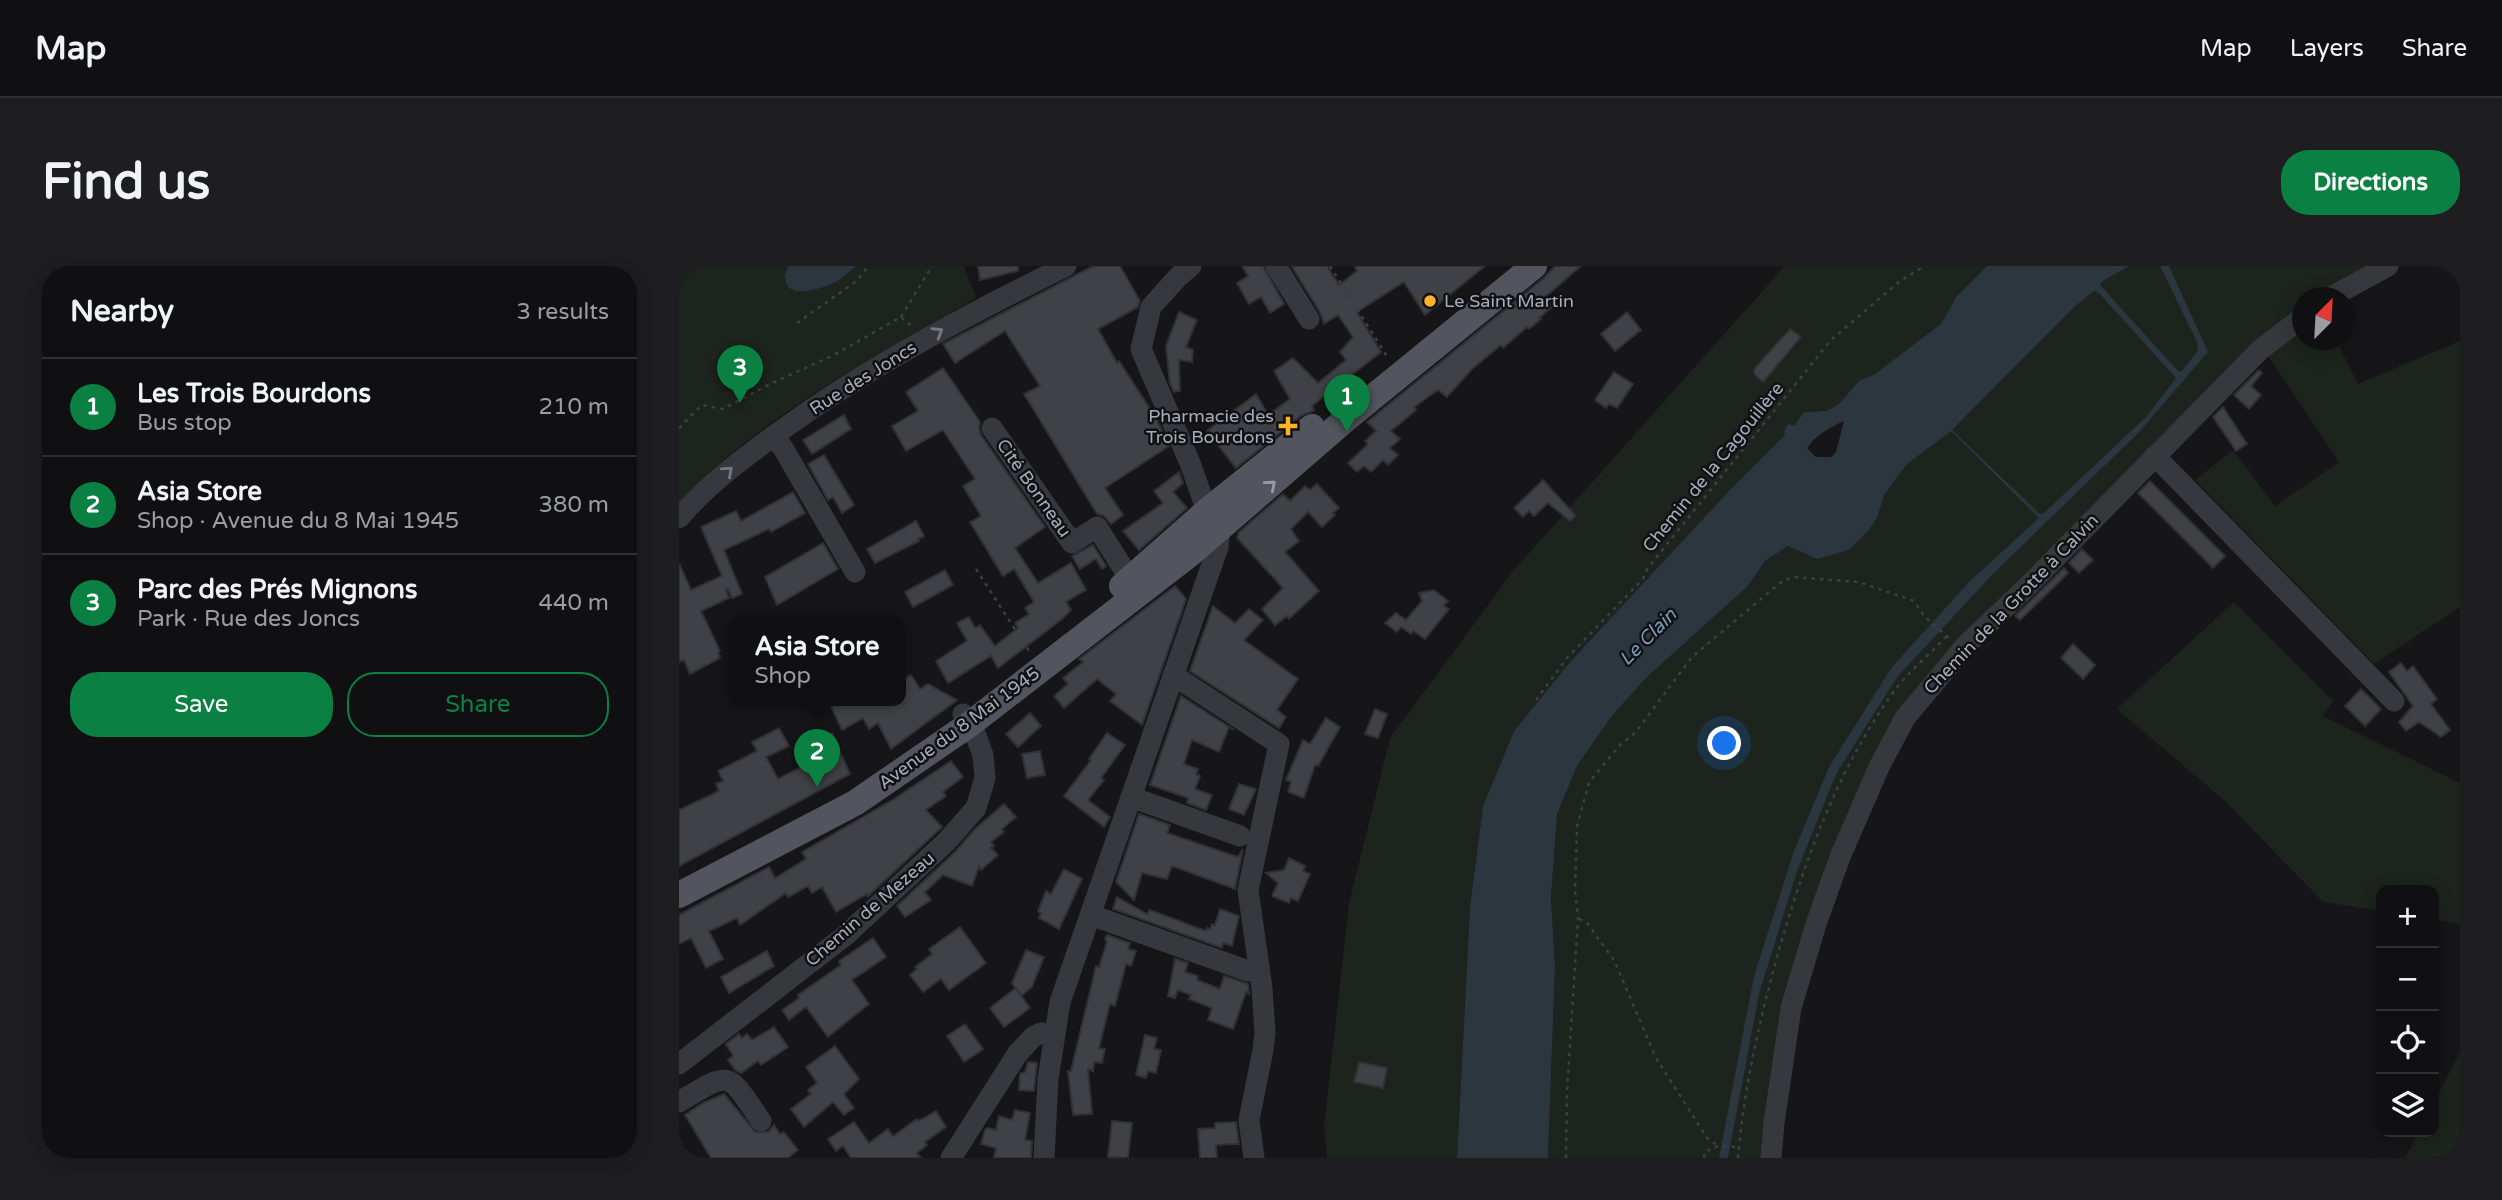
<!DOCTYPE html>
<meta charset="utf-8">
<style>
:root{--surface:#101013;--page:#1e1e21;--text:#f1f3f6;--muted:#9c9da0;--line:#303033;--accent:#0b8043}
body{margin:0;font-family:"Varela Round",sans-serif;background:var(--page);color:var(--text)}
.controls{position:absolute;right:21px;bottom:21px;display:grid;overflow:hidden;border-radius:14px;box-shadow:0 4px 18px #0003}
.controls button{width:63px;height:63px;display:grid;place-items:center;padding:0;border:0;border-bottom:2px solid var(--line);background:var(--surface);color:var(--text);font:35px sans-serif}
.compass{position:absolute;left:1613px;top:21px;width:63px;height:63px;border-radius:50%;background:var(--surface);box-shadow:0 4px 18px #0003;rotate:24deg}
.you{position:absolute;left:1046px;top:478px;width:24px;height:24px;margin:-18px;border:5px solid #fff;border-radius:50%;background:#1a73e8;box-shadow:0 0 0 10px #1a73e833}
.badge{display:grid;place-items:center;width:46px;height:46px;border-radius:50%;background:var(--accent);color:#fff;font-size:23px;font-weight:700}
.pin{position:absolute;translate:-50% -58px;filter:drop-shadow(0 2px 4px #0008)}
.pin::after{content:'';position:absolute;top:37px;width:24px;height:21px;background:inherit;clip-path:polygon(0 0,100% 0,50% 100%)}
.popup{position:absolute;left:49px;top:349px;width:178px;height:91px;box-sizing:border-box;display:grid;place-content:center;border-radius:14px;background:var(--surface);filter:drop-shadow(0 2px 5px #0005);font-size:23px;white-space:nowrap;color:var(--muted)}
.popup b{font-size:26px;color:var(--text)}
.popup::after{content:'';position:absolute;left:50%;top:100%;margin-left:-14px;border:14px solid transparent;border-top-color:var(--surface)}
.list{margin:0;padding:0;list-style:none}
h2{display:flex;justify-content:space-between;align-items:center;height:91px;margin:0;padding:0 28px;font-size:30px}
h2 small{font-size:23px;font-weight:400;color:var(--muted)}
.list li{display:grid;grid-template-columns:46px 1fr auto;gap:21px;align-items:center;box-sizing:border-box;height:98px;padding:0 28px;border-top:2px solid var(--line)}
.list b{display:block;font-size:26px;white-space:nowrap}
.list p{margin:0;font-size:23px;white-space:nowrap;color:var(--muted)}
.list em{font-size:23px;font-style:normal;color:var(--muted)}
.actions{display:flex;gap:14px;padding:21px 28px}
.actions a{flex:1;padding:16px 0;border:2px solid var(--accent);border-radius:28px;text-align:center;font-size:24px;color:var(--accent)}
.actions .main{background:var(--accent);color:#fff}
.icon{flex:none;width:38px;height:38px;fill:none;stroke:currentColor;stroke-width:2;stroke-linecap:round;stroke-linejoin:round}
.map{position:relative;flex:none;width:1781px;height:892px;overflow:hidden;border-radius:28px}
header{display:flex;align-items:center;gap:42px;box-sizing:border-box;height:98px;padding:0 35px;background:var(--surface);border-bottom:2px solid var(--line)}
header strong{font-size:33px}
nav{display:flex;gap:38px;margin-inline-start:auto;font-size:24px}
.intro{display:flex;align-items:center;justify-content:space-between;box-sizing:border-box;height:168px;padding:0 42px}
h1{margin:0;font-size:49px}
.button{padding:18px 32px;border-radius:28px;background:var(--accent);color:#fff;font-size:24px;font-weight:700}
main{display:flex;gap:42px;padding:0 42px}
aside{flex:1;background:var(--surface);border-radius:28px;box-shadow:0 4px 18px #0003}
.map>svg:first-child{display:block}
</style>
<header>
<strong>Map</strong>
<nav><a>Map</a><a>Layers</a><a>Share</a></nav>
</header>
<div class="intro"><h1>Find us</h1><a class="button">Directions</a></div>
<main>
<aside>
<h2>Nearby<small>3 results</small></h2>
<ul class="list">
<li><span class="badge">1</span><div><b>Les Trois Bourdons</b><p>Bus stop</p></div><em>210 m</em></li>
<li><span class="badge">2</span><div><b>Asia Store</b><p>Shop · Avenue du 8 Mai 1945</p></div><em>380 m</em></li>
<li><span class="badge">3</span><div><b>Parc des Prés Mignons</b><p>Park · Rue des Joncs</p></div><em>440 m</em></li>
</ul>
<div class="actions"><a class="main">Save</a><a>Share</a></div>
</aside>
<div class="map">
<svg width="1781" height="892" viewBox="0 0 1781 892">
<rect width="100%" height="100%" fill="#161619"/>
<!-- green -->
<g fill="#1c241d">
<path d="M 0,0 L 285,0 L 297,32 C 209,83 118,131 41,197 C 26,210 13,226 0,240 Z"/>
<path d="M 1106,0 L 1696,0 L 1644,31 L 1624,32 L 1623,45 L 1226,452 L 1136,658 L 1092,892 L 869,892 L 876,700 L 872,631 L 878,550 L 898,500 L 932,451 L 966,413 L 1069,320 L 1086,295 L 1109,280 L 1138,293 L 1170,284 L 1189,264 L 1198,252 L 1204,229 L 1228,198 L 1159,139 L 1147,145 L 1125,146 L 1115,161 L 1049,226 L 891,396 L 835,465 L 804,540 L 791,641 L 778,892 L 648,892 L 645,860 L 670,637 L 711,472 L 834,305 Z"/>
<path d="M 1623,64 L 1624,74 L 1657,74 L 1679,118 L 1781,75 L 1781,341 L 1695,398 L 1516,214 L 1554,184 L 1596,240 L 1660,196 L 1588,88 Z"/>
<path d="M 1555,336 L 1654,435 L 1644,450 L 1781,517 L 1781,658 L 1755,653 L 1755,624 L 1702,624 L 1702,645 L 1644,636 L 1546,535 L 1438,443 Z"/>
<path d="M 1781,786 L 1781,892 L 1726,892 L 1740,866 L 1755,866 L 1755,837 Z"/>
</g>
<!-- water -->
<g fill="#2b363e" fill-rule="evenodd">
<path d="M 110,0 L 177,0 C 171,5 165,11 159,15 C 147,21 112,34 107,16 C 105,10 107,5 110,0 Z"/>
<path d="M 1308,0 L 1450,0 L 1422,16 L 1421,19 L 1499,105 L 1502,106 L 1518,86 L 1519,78 L 1481,0 L 1490,0 L 1529,86 L 1462,164 L 1314,308 L 1218,411 L 1157,508 L 1118,605 L 1080,728 L 1049,892 L 1040,892 L 1075,710 L 1115,585 L 1150,501 L 1213,401 L 1290,316 L 1360,252 L 1272,165 L 1228,198 L 1205,229 L 1198,252 L 1189,265 L 1170,284 L 1138,293 L 1109,280 L 1086,295 L 1069,320 L 966,413 L 932,451 L 898,500 L 878,549 L 872,631 L 876,700 L 869,892 L 778,892 L 791,641 L 804,540 L 835,465 L 891,396 L 1049,226 L 1106,169 L 1105,165 L 1109,158 L 1115,160 L 1125,146 L 1147,145 L 1159,139 L 1180,115 L 1196,108 L 1262,58 L 1278,30 ZM 1415,25 L 1419,26 L 1497,112 L 1468,150 L 1364,248 L 1361,248 L 1273,164 L 1395,41 ZM 1165,155 L 1157,186 L 1152,191 L 1137,191 L 1128,182 C 1138,168 1150,162 1165,155 Z"/>
</g>
<!-- building -->
<g fill="#404146" stroke="#303035" stroke-width="2">
<path d="M 299,0 L 339,0 L 339,5 L 301,14 Z"/>
<path d="M 414,0 L 441,0 L 461,35 L 459,41 L 419,63 L 438,97 L 440,95 L 477,152 L 490,180 L 426,222 L 444,249 L 432,258 L 425,250 L 418,248 L 345,128 L 361,120 L 326,65 L 276,97 L 264,78 Z"/>
<path d="M 563,0 L 584,0 L 605,38 L 591,47 L 582,31 L 570,38 L 558,17 L 569,10 Z"/>
<path d="M 615,0 L 648,0 L 660,19 L 678,5 L 676,0 L 806,0 L 746,49 L 725,16 L 678,46 L 702,86 L 633,140 L 635,144 L 632,146 L 623,149 L 557,202 L 528,165 L 577,128 L 589,149 L 611,133 L 595,105 L 614,92 L 639,117 L 667,94 L 661,86 L 674,71 L 659,49 L 645,58 L 641,46 L 613,1 Z"/>
<path d="M 876,0 L 902,0 L 865,32 L 873,41 L 860,52 L 862,53 L 850,63 L 848,61 L 824,82 L 822,79 L 793,103 L 768,131 L 759,124 L 735,141 L 737,144 L 712,165 L 721,173 L 711,182 L 719,189 L 709,199 L 704,194 L 692,206 L 685,200 L 678,206 L 669,197 L 689,178 L 686,175 L 697,165 L 688,156 L 865,12 Z"/>
<path d="M 500,46 L 518,54 L 507,81 L 514,84 L 513,96 L 500,94 L 501,125 L 495,126 L 491,118 L 487,80 Z"/>
<path d="M 948,46 L 962,64 L 936,85 L 922,68 Z"/>
<path d="M 1111,63 L 1122,71 L 1084,116 L 1075,108 L 1075,103 Z"/>
<path d="M 264,102 L 301,156 L 300,162 L 302,169 L 366,261 L 336,282 L 359,317 L 392,297 L 407,324 L 387,336 L 392,344 L 383,353 L 319,402 L 312,390 L 269,417 L 257,395 L 288,375 L 278,357 L 290,351 L 296,362 L 301,359 L 316,380 L 339,362 L 336,357 L 350,348 L 346,342 L 355,336 L 335,303 L 324,310 L 291,256 L 302,250 L 284,220 L 296,213 L 264,164 L 227,185 L 213,160 L 239,145 L 227,126 Z"/>
<path d="M 1580,104 L 1583,107 L 1572,120 L 1582,129 L 1570,143 L 1555,129 Z"/>
<path d="M 935,106 L 954,118 L 938,142 L 930,138 L 927,142 L 916,134 Z"/>
<path d="M 1544,141 L 1568,178 L 1557,185 L 1534,151 Z"/>
<path d="M 165,149 L 172,163 L 133,188 L 124,174 Z"/>
<path d="M 145,189 L 175,239 L 163,247 L 154,231 L 149,234 L 129,198 Z"/>
<path d="M 500,206 L 504,217 L 494,226 L 508,242 L 460,284 L 444,265 L 484,237 L 475,225 Z"/>
<path d="M 864,214 L 897,250 L 891,255 L 869,237 L 855,250 L 850,245 L 844,251 L 835,242 Z"/>
<path d="M 1471,215 L 1546,290 L 1534,302 L 1459,227 Z"/>
<path d="M 638,218 L 660,242 L 654,247 L 656,249 L 643,261 L 629,246 L 612,263 L 620,275 L 606,286 L 640,325 L 610,353 L 608,350 L 596,359 L 583,343 L 604,322 L 558,272 L 560,266 L 604,228 L 611,235 L 626,220 L 631,224 Z"/>
<path d="M 114,226 L 126,247 L 92,266 L 90,263 L 45,284 L 63,328 L 53,332 L 49,323 L 47,324 L 50,332 L 22,345 L 41,385 L 39,386 L 41,392 L 11,408 L 5,394 L 0,396 L 0,297 L 12,324 L 43,310 L 22,261 L 57,245 L 62,255 Z"/>
<path d="M 237,255 L 245,270 L 239,273 L 240,275 L 196,297 L 188,283 Z"/>
<path d="M 144,277 L 159,303 L 98,339 L 86,311 Z"/>
<path d="M 414,279 L 427,300 L 423,303 L 417,293 L 401,303 L 393,290 Z"/>
<path d="M 1403,283 L 1414,294 L 1400,307 L 1390,297 Z"/>
<path d="M 1385,302 L 1389,307 L 1341,354 L 1336,350 Z"/>
<path d="M 266,304 L 274,319 L 234,341 L 226,326 Z"/>
<path d="M 496,320 L 507,333 L 463,459 L 431,435 L 437,428 L 418,413 L 385,442 L 375,430 L 389,418 L 384,412 L 404,396 L 400,393 Z"/>
<path d="M 755,324 L 769,335 L 765,340 L 770,343 L 746,373 L 734,365 L 732,368 L 722,361 L 718,366 L 706,357 L 717,347 L 727,354 L 743,335 L 740,327 Z"/>
<path d="M 534,340 L 556,357 L 570,343 L 584,354 L 565,374 L 619,413 L 598,444 L 607,451 L 600,462 L 511,405 Z"/>
<path d="M 1394,378 L 1416,399 L 1404,413 L 1382,392 Z"/>
<path d="M 1722,397 L 1728,405 L 1734,400 L 1758,433 L 1752,438 L 1771,464 L 1762,471 L 1740,456 L 1727,465 L 1720,456 L 1734,440 L 1710,406 Z"/>
<path d="M 232,409 L 241,423 L 249,418 L 278,434 L 212,483 L 199,457 L 190,463 L 184,452 L 163,464 L 152,440 L 162,435 L 222,435 L 222,414 Z"/>
<path d="M 1682,423 L 1702,443 L 1686,460 L 1666,440 Z"/>
<path d="M 502,430 L 555,464 L 550,461 L 540,486 L 513,474 L 505,498 L 519,503 L 517,508 L 521,510 L 516,523 L 533,529 L 527,544 L 508,537 L 509,532 L 471,519 Z"/>
<path d="M 696,443 L 708,448 L 699,472 L 686,468 Z"/>
<path d="M 351,447 L 362,460 L 339,481 L 327,468 Z"/>
<path d="M 647,452 L 661,461 L 639,500 L 636,499 L 625,532 L 609,526 L 612,516 L 607,514 L 624,474 L 631,478 Z"/>
<path d="M 100,462 L 110,480 L 87,491 L 99,513 L 130,497 L 126,488 L 145,478 L 142,472 L 153,467 L 171,508 L 0,600 L 0,544 L 40,525 L 37,518 L 44,515 L 39,505 L 78,485 L 73,476 Z"/>
<path d="M 428,467 L 446,479 L 422,512 L 425,514 L 409,534 L 431,551 L 425,561 L 385,530 L 412,494 L 410,493 Z"/>
<path d="M 361,485 L 366,509 L 348,512 L 343,488 Z"/>
<path d="M 272,495 L 284,511 L 264,526 L 267,530 L 247,544 L 263,561 L 189,630 L 188,628 L 157,646 L 143,621 L 133,627 L 129,620 L 109,631 L 107,627 L 61,659 L 58,652 L 30,665 L 44,693 L 27,702 L 12,672 L 0,678 L 0,649 L 90,601 L 96,612 L 127,593 L 123,586 L 215,533 Z"/>
<path d="M 560,518 L 577,523 L 565,549 L 550,543 Z"/>
<path d="M 325,538 L 337,551 L 323,563 L 325,566 L 312,576 L 315,580 L 312,582 L 319,589 L 302,604 L 300,601 L 293,620 L 264,609 L 246,626 L 252,634 L 226,651 L 218,640 L 277,585 L 295,564 Z"/>
<path d="M 460,548 L 491,559 L 488,567 L 559,591 L 564,583 L 556,623 L 493,600 L 488,613 L 463,607 L 455,634 L 437,616 Z"/>
<path d="M 610,592 L 626,600 L 624,605 L 631,608 L 619,635 L 612,632 L 610,637 L 593,630 L 599,617 L 587,607 L 605,604 Z"/>
<path d="M 385,603 L 403,613 L 380,663 L 360,652 L 362,647 L 359,645 L 367,625 L 372,628 Z"/>
<path d="M 438,631 L 468,648 L 471,644 L 527,665 L 528,662 L 531,663 L 533,658 L 536,659 L 541,643 L 560,650 L 553,680 L 544,677 L 543,682 L 434,643 Z"/>
<path d="M 281,661 L 307,697 L 270,724 L 262,713 L 244,726 L 231,709 L 238,703 L 236,701 L 253,688 L 250,683 Z"/>
<path d="M 428,669 L 451,677 L 449,683 L 457,685 L 452,700 L 447,698 L 436,740 L 431,738 L 420,782 L 426,783 L 423,797 L 415,796 L 414,805 L 409,803 L 413,848 L 394,849 L 389,805 L 392,805 L 417,700 L 420,701 L 428,676 L 426,673 Z"/>
<path d="M 194,672 L 207,691 L 173,714 L 190,738 L 149,771 L 127,741 L 110,754 L 103,744 L 120,732 L 119,729 L 162,699 L 160,695 Z"/>
<path d="M 347,684 L 365,691 L 353,721 L 342,730 L 333,717 Z"/>
<path d="M 88,685 L 95,700 L 50,727 L 42,711 Z"/>
<path d="M 496,693 L 509,697 L 506,706 L 519,710 L 518,714 L 541,723 L 545,710 L 569,718 L 570,728 L 567,726 L 554,763 L 529,754 L 533,742 L 510,733 L 512,729 L 499,724 L 496,732 L 489,730 Z"/>
<path d="M 337,722 L 351,742 L 325,761 L 311,742 Z"/>
<path d="M 286,758 L 304,783 L 285,796 L 268,770 Z"/>
<path d="M 95,761 L 109,781 L 82,799 L 79,795 L 62,807 L 56,804 L 49,794 L 54,790 L 47,778 L 60,768 L 63,772 L 68,768 L 73,774 Z"/>
<path d="M 466,769 L 478,772 L 475,783 L 482,784 L 477,807 L 469,805 L 467,812 L 457,809 Z"/>
<path d="M 156,780 L 180,813 L 165,828 L 175,842 L 165,849 L 154,836 L 125,861 L 112,843 L 132,828 L 129,824 L 138,817 L 127,801 Z"/>
<path d="M 349,796 L 358,797 L 355,825 L 340,824 L 341,808 L 346,806 Z"/>
<path d="M 680,796 L 708,802 L 704,822 L 675,816 Z"/>
<path d="M 45,828 L 76,866 L 89,866 L 95,859 L 101,868 L 105,866 L 119,884 L 109,892 L 32,892 L 6,849 L 24,837 Z"/>
<path d="M 336,844 L 351,847 L 346,874 L 353,875 L 352,892 L 315,892 L 317,882 L 302,878 L 306,864 L 309,862 L 317,864 L 320,850 L 333,854 Z"/>
<path d="M 257,845 L 267,861 L 246,876 L 248,879 L 238,887 L 242,892 L 172,892 L 164,880 L 157,885 L 149,873 L 175,856 L 190,877 L 209,863 L 214,870 L 238,853 L 239,855 L 245,852 Z"/>
<path d="M 433,855 L 453,857 L 449,892 L 429,891 Z"/>
<path d="M 557,856 L 560,878 L 537,879 L 538,892 L 521,892 L 519,863 L 536,862 L 536,857 Z"/>
</g>
<g fill="none" stroke-linecap="round" stroke-linejoin="round">
<!-- path -->
<g stroke="#3d3f45" stroke-width="2.5" stroke-dasharray="3.5 5" stroke-linecap="butt">
<path d="M 651,0 L 709,92"/>
<path d="M 222,51 L 253,0"/>
<path d="M 118,57 L 175,17 L 190,0"/>
<path d="M 0,162 L 23,139 L 44,143 L 93,117 L 153,90 L 222,51 L 234,61"/>
<path d="M 297,303 L 350,385"/>
<path d="M 857,434 L 888,392 L 964,313 L 968,303 L 1152,74 L 1221,15 L 1246,0"/>
<path d="M 900,653 L 908,657 L 935,694 L 977,792 L 1028,872 L 1039,880"/>
<path d="M 887,892 L 888,826 L 899,652 L 896,624 L 898,561 L 910,516 L 942,478 L 956,467 L 1013,391 L 1101,317 L 1114,311 L 1180,316 L 1235,335 L 1245,350 L 1271,373"/>
<path d="M 1025,892 L 1026,886 L 1039,880 L 1060,881"/>
<path d="M 1059,892 C 1065,821 1081,752 1100,684 C 1126,594 1158,505 1213,428 C 1228,407 1250,389 1268,370"/>
</g>
<!-- minor -->
<g stroke="#37383e" stroke-width="21">
<path d="M 597,0 L 630,53"/>
<path d="M 1650,32 L 1709,0"/>
<path d="M 313,162 L 393,277 L 418,261 L 451,313"/>
<path d="M 94,170 L 104,182 L 176,306"/>
<path d="M 1476,190 L 1715,435"/>
<path d="M 0,252 C 27,220 63,193 96,169 C 187,102 286,50 387,0"/>
<path d="M 494,409 L 600,478 L 569,624 L 583,722 L 586,766 L 584,784 L 570,854 L 575,892"/>
<path d="M 452,531 L 561,570"/>
<path d="M 412,649 L 569,705"/>
<path d="M 0,798 L 167,669 L 268,575 L 297,542 L 306,512 L 304,489 L 295,465 L 284,448"/>
<path d="M 0,836 C 53,804 48,805 82,855"/>
<path d="M 272,892 L 339,787 L 354,771 L 362,767 L 376,768"/>
<path d="M 365,892 L 369,813 L 381,736 L 539,281 L 541,263 L 528,245 L 511,197 L 462,83 L 472,41 L 499,11 L 512,0"/>
<path d="M 1092,892 L 1095,857 L 1112,742 L 1137,658 L 1161,591 L 1200,501 L 1226,452 L 1287,379 L 1352,317 L 1582,83 L 1624,51"/>
</g>
<!-- major -->
<g stroke="#52555d" stroke-width="26">
<path d="M 443,320 L 528,245 L 633,161"/>
<path d="M 0,629 L 176,537 L 291,458 L 511,288 L 667,153 L 855,0"/>
</g>
</g>
<!-- one-way arrows -->
<defs><path id="oneway-chevron" d="M-2-3.5L2.5 0L-2 3.5" fill="none" stroke-width="1.6" stroke-linecap="round" stroke-linejoin="round" transform="scale(1.75)"/></defs>
<g stroke="#757882">
<use href="#oneway-chevron" transform="translate(259 66) rotate(-31)"/>
<use href="#oneway-chevron" transform="translate(49 205) rotate(-42)"/>
</g>
<use stroke="#969ba7" href="#oneway-chevron" transform="translate(592 219) rotate(-41)"/>
<!-- markers -->
<g fill="#ffb228" stroke="#111114" stroke-width="2.5">
<circle cx="751" cy="35" r="7"/>
<path d="M605.5 149.5h7v7h7v7h-7v7h-7v-7h-7v-7h7z"/>
</g>
<g text-anchor="middle" dominant-baseline="central" stroke-width="5" stroke-linejoin="round" paint-order="stroke">
<!-- poi labels -->
<g font-size="18" fill="#a7adba" stroke="#111114" text-anchor="start">
<text x="765" y="35">Le Saint Martin</text>
<text x="595" y="150" text-anchor="end">Pharmacie des<tspan x="595" dy="21">Trois Bourdons</tspan></text>
</g>
<!-- street labels -->
<g font-size="18" fill="#a7adba" stroke="#111114">
<text transform="translate(184 112) rotate(-32)">Rue des Joncs</text>
<text transform="translate(1034 201) rotate(-51)">Chemin de la Cagouillère</text>
<text transform="translate(355 222) rotate(55)">Cité Bonneau</text>
<text transform="translate(1332 338) rotate(-46)">Chemin de la Grotte à Calvin</text>
<text transform="translate(280 462) rotate(-36)">Avenue du 8 Mai 1945</text>
<text transform="translate(191 643) rotate(-41)">Chemin de Mezeau</text>
</g>
<!-- water labels -->
<g font-size="19" font-style="italic" fill="#7a9db8" stroke="#111114">
<text transform="translate(969 371) rotate(-45)">Le Clain</text>
</g>
</g>
</svg>
<div class="controls">
<button>+</button>
<button>−</button>
<button><svg class="icon" aria-label="locate" viewBox="0 0 24 24"><circle cx="12" cy="12" r="6"/><path d="M12 2v4M12 18v4M2 12h4M18 12h4"/></svg></button>
<button><svg class="icon" aria-label="layers" viewBox="0 0 24 24"><path d="M12 4l9 5-9 5-9-5zM3 14l9 5 9-5"/></svg></button>
</div>
<svg class="compass" viewBox="-18 -18 36 36"><path d="M0-13l5 13h-10z" fill="#e53935"/><path d="M0 13l5-13h-10z" fill="#9c9da0"/></svg>
<div class="you"></div>
<div class="pin badge" style="left:668px;top:166px">1</div>
<div class="pin badge" style="left:138px;top:521px">2</div>
<div class="popup"><b>Asia Store</b>Shop</div>
<div class="pin badge" style="left:61px;top:137px">3</div>
</div>
</main>
